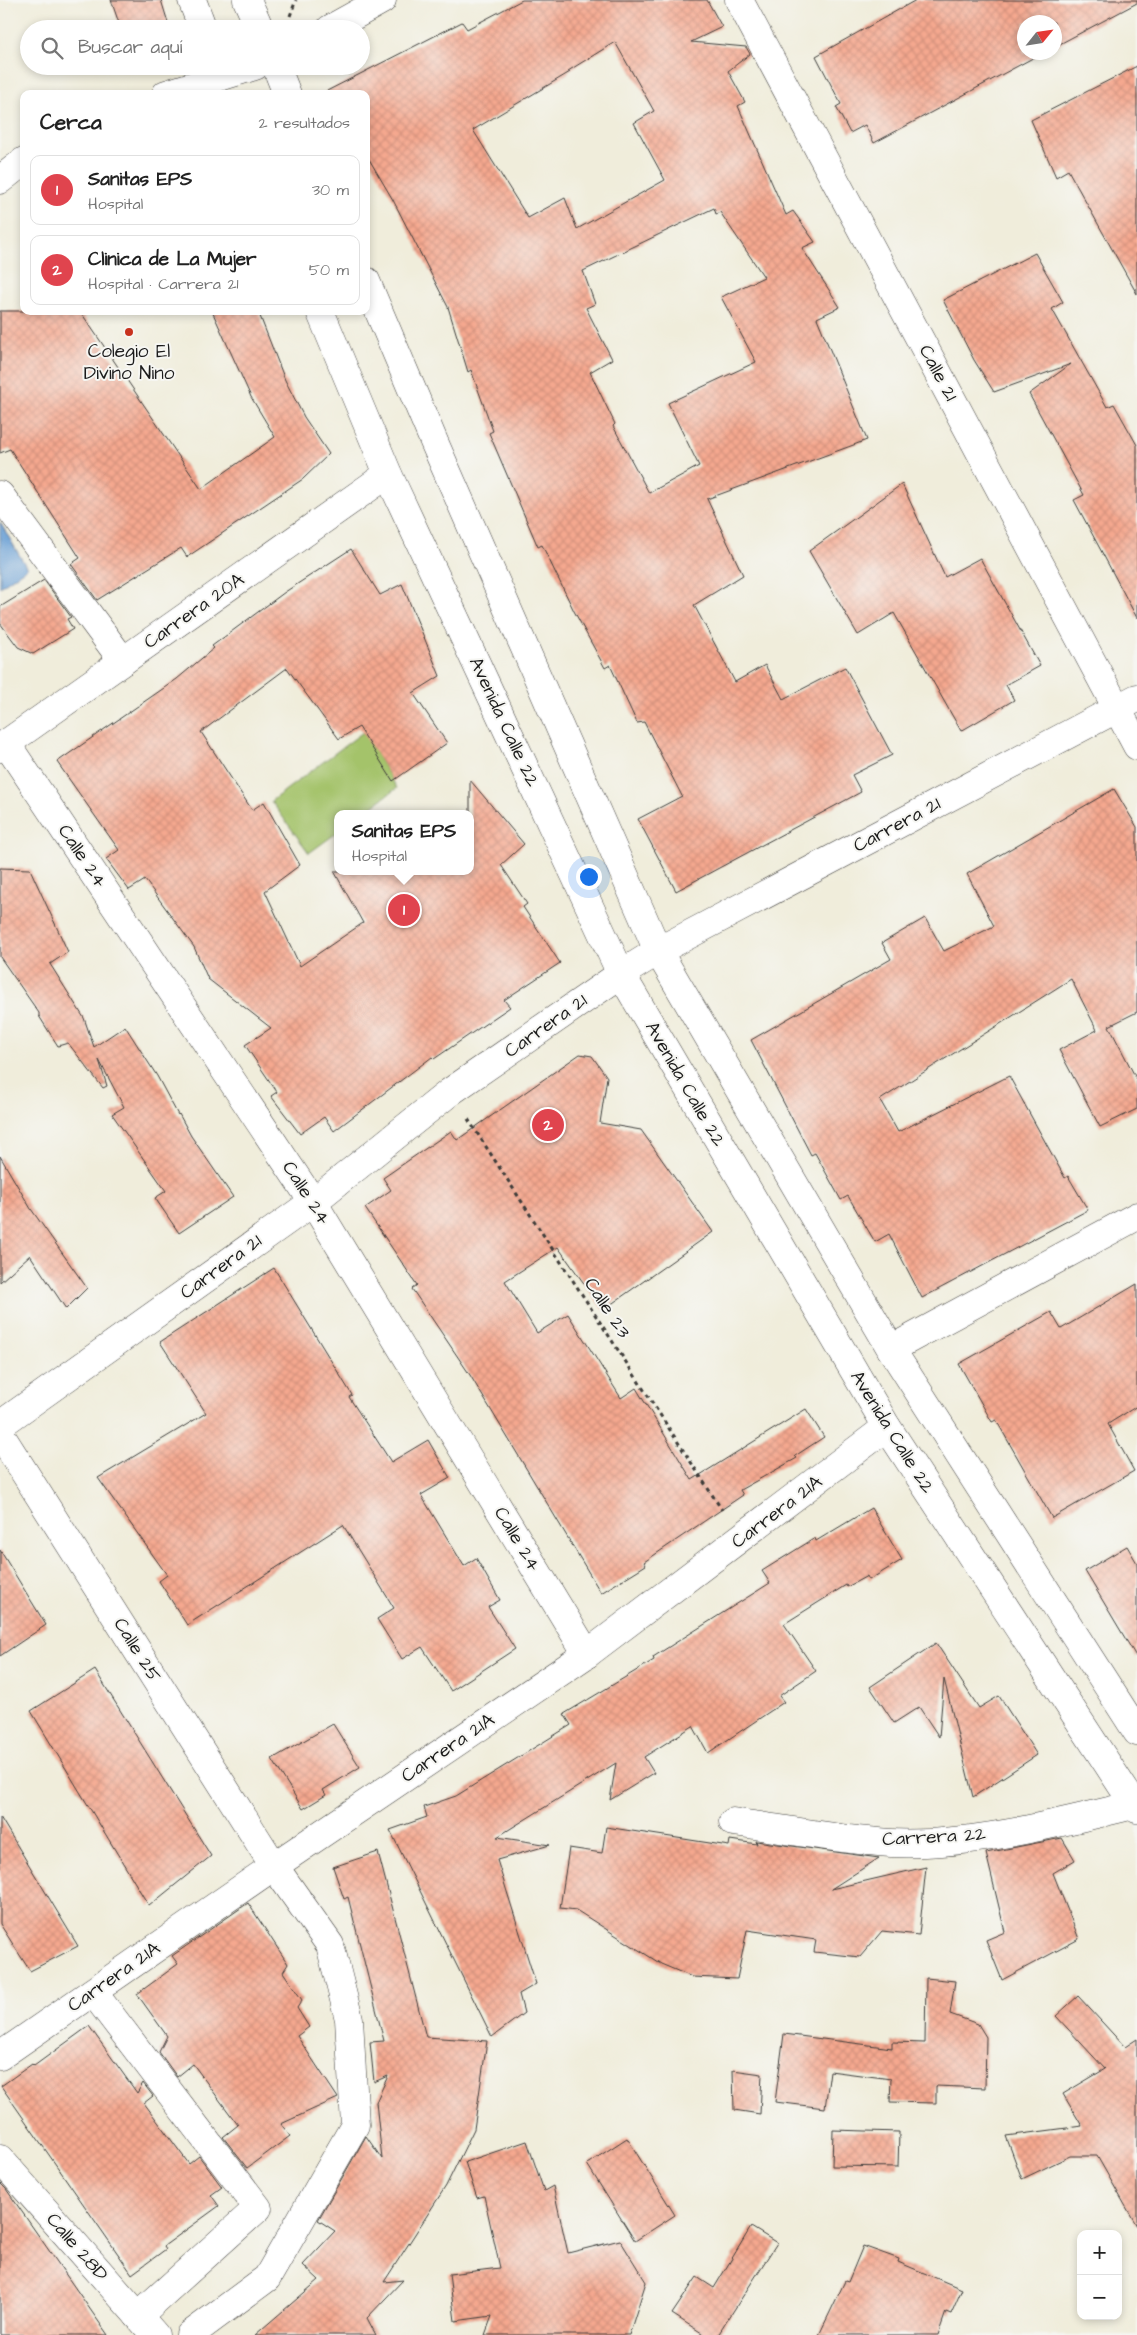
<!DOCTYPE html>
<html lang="es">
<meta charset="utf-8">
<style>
:root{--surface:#fff;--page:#f2f2f2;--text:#222;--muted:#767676;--line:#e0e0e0;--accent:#111827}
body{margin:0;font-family:"Architects Daughter",sans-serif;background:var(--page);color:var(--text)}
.controls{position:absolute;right:15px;bottom:15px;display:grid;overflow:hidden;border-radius:10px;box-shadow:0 2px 8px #0003}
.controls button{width:45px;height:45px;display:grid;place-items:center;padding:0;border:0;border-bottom:1px solid var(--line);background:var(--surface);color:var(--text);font:25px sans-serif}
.compass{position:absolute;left:1017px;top:15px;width:45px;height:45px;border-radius:50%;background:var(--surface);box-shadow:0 2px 8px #0003;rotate:60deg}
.you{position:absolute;left:588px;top:876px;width:18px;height:18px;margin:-12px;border:4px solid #fff;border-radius:50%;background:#1a73e8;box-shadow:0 0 0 8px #1a73e833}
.badge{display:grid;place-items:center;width:32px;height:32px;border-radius:50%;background:var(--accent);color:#fff;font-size:16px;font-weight:700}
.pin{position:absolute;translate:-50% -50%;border:2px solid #fff;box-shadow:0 1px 5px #0006}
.popup{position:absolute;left:334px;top:810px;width:140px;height:65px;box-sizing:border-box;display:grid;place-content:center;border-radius:10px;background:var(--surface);filter:drop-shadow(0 1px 4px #0005);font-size:16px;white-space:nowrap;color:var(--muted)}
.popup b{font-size:19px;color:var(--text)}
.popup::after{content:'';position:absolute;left:50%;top:100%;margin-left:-10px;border:10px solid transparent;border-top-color:var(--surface)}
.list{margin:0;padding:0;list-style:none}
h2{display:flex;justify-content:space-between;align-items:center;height:65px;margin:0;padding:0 20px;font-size:21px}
h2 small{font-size:16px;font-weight:400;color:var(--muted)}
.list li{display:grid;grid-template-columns:32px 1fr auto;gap:15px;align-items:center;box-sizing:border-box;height:70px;margin:0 10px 10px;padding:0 10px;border:1px solid var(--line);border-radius:10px}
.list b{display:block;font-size:19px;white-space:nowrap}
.list p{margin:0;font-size:16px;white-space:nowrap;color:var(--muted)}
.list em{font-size:16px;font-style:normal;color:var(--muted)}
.icon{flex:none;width:28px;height:28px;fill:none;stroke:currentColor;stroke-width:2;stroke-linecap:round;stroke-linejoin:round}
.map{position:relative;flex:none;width:1137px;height:2335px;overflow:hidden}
.search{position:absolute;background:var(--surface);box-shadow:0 2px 8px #0003;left:20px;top:20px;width:350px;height:55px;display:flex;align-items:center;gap:12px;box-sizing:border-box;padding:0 18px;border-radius:28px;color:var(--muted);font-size:19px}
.panel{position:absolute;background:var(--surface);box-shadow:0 2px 8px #0003;left:20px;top:90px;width:350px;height:225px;border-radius:10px}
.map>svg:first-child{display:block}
</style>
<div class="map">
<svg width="1137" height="2335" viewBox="0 0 1137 2335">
<defs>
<pattern id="building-cross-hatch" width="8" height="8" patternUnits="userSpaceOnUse" patternTransform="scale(1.25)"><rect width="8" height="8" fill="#f5a88f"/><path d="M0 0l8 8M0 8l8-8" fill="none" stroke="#d1907b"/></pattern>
</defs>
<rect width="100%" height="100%" fill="#f6f6f2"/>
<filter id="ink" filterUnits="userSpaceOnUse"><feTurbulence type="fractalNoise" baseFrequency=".02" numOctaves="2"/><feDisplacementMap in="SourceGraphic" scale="10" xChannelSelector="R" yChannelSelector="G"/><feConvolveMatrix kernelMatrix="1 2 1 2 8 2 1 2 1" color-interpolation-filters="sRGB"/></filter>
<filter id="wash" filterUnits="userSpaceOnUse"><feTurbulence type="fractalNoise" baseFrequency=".0096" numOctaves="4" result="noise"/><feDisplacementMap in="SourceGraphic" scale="20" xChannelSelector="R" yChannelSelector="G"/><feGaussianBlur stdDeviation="1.12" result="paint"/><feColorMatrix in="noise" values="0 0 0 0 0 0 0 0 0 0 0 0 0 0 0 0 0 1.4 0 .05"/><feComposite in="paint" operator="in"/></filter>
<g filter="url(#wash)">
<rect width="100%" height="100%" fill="#f0eddb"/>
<!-- pitch -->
<path fill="#a4c36b" stroke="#607044" d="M 363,732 L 397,788 L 362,814 L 338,814 L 338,832 L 309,853 L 271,801 Z"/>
<!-- water -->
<path fill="#679ed4" stroke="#425d78" d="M 0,522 L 27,568 L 0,587 Z"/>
<g id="blocks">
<!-- building -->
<g fill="url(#building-cross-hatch)" fill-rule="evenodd">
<path d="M 111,0 L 161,0 L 170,29 L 121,29 Z"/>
<path d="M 522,0 L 707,0 L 722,27 L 691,42 L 746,47 L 750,54 L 728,71 L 745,102 L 738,106 L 786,215 L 793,211 L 815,242 L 802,248 L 840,307 L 817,318 L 867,440 L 707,499 L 743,575 L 694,605 L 735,682 L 765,665 L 783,699 L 845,667 L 892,755 L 852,775 L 861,792 L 676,891 L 638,819 L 682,796 L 644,722 L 637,723 L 610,665 L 605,668 L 574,611 L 542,545 L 538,547 L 489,433 L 493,431 L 471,370 L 468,372 L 448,307 L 393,200 L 366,154 L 366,94 L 321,94 L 462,22 L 467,29 ZM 615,42 L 654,111 L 634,123 L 665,180 L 577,229 L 565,198 L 528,218 L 473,130 L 570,72 L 568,71 ZM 714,208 L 716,214 L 720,212 L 764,277 L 721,297 L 756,362 L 668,403 L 699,466 L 649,493 L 613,426 L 615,424 L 590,372 L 612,359 L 586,308 L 595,304 L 583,271 Z"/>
<path d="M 916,0 L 1137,0 L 1137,3 L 1054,47 L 1054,22 L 1024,22 L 1024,52 L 1044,52 L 874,143 L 865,125 L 850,133 L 836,107 L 841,104 L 816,56 Z"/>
<path d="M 1137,66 L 1137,294 L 1068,170 L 1056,177 L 1031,120 Z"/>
<path d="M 1035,253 L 1063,302 L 1052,309 L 1107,407 L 1114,404 L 1137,445 L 1137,618 L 1074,500 L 1084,495 L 1029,394 L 1071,364 L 994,392 L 974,360 L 943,300 Z"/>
<path d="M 0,311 L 80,311 L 201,489 L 275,437 L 251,397 L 212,311 L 258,311 L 285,380 L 304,417 L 329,454 L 303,479 L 187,557 L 181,548 L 97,600 L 71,564 L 80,558 L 10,449 L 0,453 Z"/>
<path d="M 902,484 L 945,577 L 980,558 L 1040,666 L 1006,685 L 1014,700 L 961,731 L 894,613 L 858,635 L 809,551 Z"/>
<path d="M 351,549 L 380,595 L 402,584 L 440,676 L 413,693 L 447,743 L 393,781 L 359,727 L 339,739 L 287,668 L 201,732 L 252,810 L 264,802 L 300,865 L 265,891 L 300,966 L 363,923 L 334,871 L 470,871 L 470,780 L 524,844 L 501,865 L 527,904 L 523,907 L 560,963 L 504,1000 L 510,1007 L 434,1059 L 432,1057 L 334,1131 L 324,1117 L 300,1134 L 271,1096 L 277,1092 L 245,1045 L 271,1028 L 208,979 L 194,947 L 145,880 L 129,890 L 106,859 L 119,850 L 57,762 L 177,679 L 214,648 L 212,646 L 285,592 Z"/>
<path d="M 44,580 L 71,617 L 67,619 L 73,629 L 33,654 L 18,647 L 0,623 L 0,607 Z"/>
<path d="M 1114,789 L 1137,827 L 1137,1012 L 1109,1026 L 1137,1080 L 1137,1109 L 1100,1127 L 1059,1050 L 1097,1030 L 1071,979 L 880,1100 L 898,1132 L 1009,1076 L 1065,1178 L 1068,1176 L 1088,1210 L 922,1298 L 889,1234 L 875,1242 L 848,1196 L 841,1200 L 815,1153 L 811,1155 L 751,1040 L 891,959 L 882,943 L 925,918 L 944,951 L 994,926 L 967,874 Z"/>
<path d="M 0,868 L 30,869 L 68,952 L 50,964 L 84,1018 L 94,1047 L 125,1026 L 157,1076 L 178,1115 L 179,1114 L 191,1136 L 233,1197 L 179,1233 L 155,1198 L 166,1191 L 112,1114 L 124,1107 L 99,1060 L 107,1086 L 103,1088 L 68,1043 L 58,1046 L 39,1016 L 39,1013 L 0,957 Z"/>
<path d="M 580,1054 L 592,1056 L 607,1077 L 600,1123 L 641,1130 L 713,1232 L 603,1310 L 558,1247 L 505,1281 L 537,1333 L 568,1314 L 621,1398 L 636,1388 L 692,1480 L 806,1409 L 824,1437 L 795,1456 L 797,1458 L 740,1490 L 743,1495 L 644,1562 L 646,1565 L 601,1593 L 470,1375 L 412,1289 L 417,1285 L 365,1208 L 391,1190 L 383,1178 L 451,1131 L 457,1140 Z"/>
<path d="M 0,1156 L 31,1209 L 87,1288 L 66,1309 L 30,1255 L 0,1282 Z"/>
<path d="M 274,1268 L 352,1395 L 349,1397 L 391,1462 L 428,1440 L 450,1478 L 421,1495 L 464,1566 L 476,1558 L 500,1600 L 488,1607 L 515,1649 L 451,1691 L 422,1647 L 402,1659 L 377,1619 L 394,1608 L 343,1525 L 187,1625 L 159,1581 L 167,1575 L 98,1478 L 206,1413 L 160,1342 Z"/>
<path d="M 1137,1284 L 1137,1406 L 1108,1424 L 1134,1471 L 1052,1518 L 996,1420 L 992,1422 L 959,1364 L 1051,1312 L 1061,1329 Z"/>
<path d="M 871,1508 L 902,1560 L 869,1580 L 867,1576 L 847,1587 L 846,1585 L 784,1624 L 816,1671 L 779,1696 L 784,1702 L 708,1753 L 693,1726 L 644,1757 L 654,1773 L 610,1800 L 616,1763 L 497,1837 L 550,1845 L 497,1860 L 536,1984 L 519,1994 L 524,2013 L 492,2037 L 390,1830 L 427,1817 L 424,1807 L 456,1796 L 571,1725 L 564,1714 L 654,1660 L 653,1657 L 770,1583 L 762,1571 L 815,1538 L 816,1541 Z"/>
<path d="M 1127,1546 L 1137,1563 L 1137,1658 L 1085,1571 Z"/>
<path d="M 0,1550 L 46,1625 L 0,1656 Z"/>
<path d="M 936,1643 L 979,1708 L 999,1696 L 1037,1755 L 973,1797 L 944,1679 L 939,1737 L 919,1707 L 894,1723 L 870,1687 Z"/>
<path d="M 95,1670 L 211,1856 L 149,1906 L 31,1711 Z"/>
<path d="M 333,1724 L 360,1767 L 323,1790 L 326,1795 L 303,1809 L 272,1759 Z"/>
<path d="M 0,1817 L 78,1946 L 30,1971 L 0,1924 Z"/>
<path d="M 606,1827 L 729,1846 L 730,1840 L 757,1844 L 756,1841 L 879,1858 L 831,1889 L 926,1867 L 919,1935 L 882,1931 L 860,1957 L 814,1952 L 816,1940 L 747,1930 L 737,1979 L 692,1977 L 661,1964 L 576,1910 L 560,1908 L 569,1848 L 602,1853 Z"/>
<path d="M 1062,1838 L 1075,1860 L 1053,1873 L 1079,1939 L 1002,1980 L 986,1940 L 1005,1932 L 986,1853 Z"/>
<path d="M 378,1852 L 426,2037 L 487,2041 L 474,2129 L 446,2186 L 384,2282 L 403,2280 L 367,2318 L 376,2335 L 255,2335 L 319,2280 L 303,2265 L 335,2231 L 318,2220 L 366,2136 L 382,2159 L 376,2102 L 388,2076 L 374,2082 L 370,2042 L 384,2041 L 348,1897 L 344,1899 L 333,1867 Z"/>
<path d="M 248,1903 L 288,1964 L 283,1972 L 302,2000 L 297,2008 L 309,2027 L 297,2036 L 338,2098 L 281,2124 L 290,2136 L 247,2168 L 223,2137 L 238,2125 L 193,2064 L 177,2077 L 159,2052 L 167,2036 L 137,1994 L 178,1964 L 172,1956 Z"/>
<path d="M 926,1978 L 955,1981 L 950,2014 L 978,2024 L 986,2037 L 985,2088 L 936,2086 L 936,2103 L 890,2102 L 891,2079 L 830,2071 L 825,2108 L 775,2102 L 784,2034 L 892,2048 L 892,2042 L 925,2043 Z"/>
<path d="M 1078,1996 L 1125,2047 L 1137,2039 L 1137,2226 L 1097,2156 L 1070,2156 L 1022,2179 L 1006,2136 L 1082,2126 L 1063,2094 L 1105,2069 L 1056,2016 Z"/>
<path d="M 89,2026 L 137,2093 L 143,2083 L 153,2096 L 144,2103 L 189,2164 L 199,2156 L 222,2187 L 211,2195 L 219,2206 L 164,2246 L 166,2249 L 132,2274 L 1,2086 L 32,2064 L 34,2066 Z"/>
<path d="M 733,2070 L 762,2074 L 760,2114 L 734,2110 Z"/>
<path d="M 833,2130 L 899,2132 L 898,2167 L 832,2166 Z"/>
<path d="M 627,2138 L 675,2215 L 635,2241 L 587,2164 Z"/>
<path d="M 527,2141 L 544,2191 L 553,2186 L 568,2253 L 620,2240 L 646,2282 L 629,2335 L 485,2335 L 492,2316 L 455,2321 L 449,2274 L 500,2268 L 484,2196 L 477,2198 L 465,2162 Z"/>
<path d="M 0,2183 L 6,2189 L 108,2335 L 0,2335 Z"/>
<path d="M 751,2227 L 777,2243 L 718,2335 L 705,2335 L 672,2314 L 697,2277 L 714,2288 Z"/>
<path d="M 863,2246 L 899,2259 L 898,2262 L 962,2289 L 951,2314 L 946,2312 L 938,2335 L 819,2335 L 845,2281 L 848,2282 Z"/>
</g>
</g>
</g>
<g filter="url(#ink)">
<use href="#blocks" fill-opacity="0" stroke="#3c3b39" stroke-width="1"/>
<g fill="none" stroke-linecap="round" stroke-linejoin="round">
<!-- minor casing -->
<g stroke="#3c3b39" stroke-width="29">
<g id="minor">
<path d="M 192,0 L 203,29"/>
<path d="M 247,0 L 260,29"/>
<path d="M 739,0 L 1137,746"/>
<path d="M 330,29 L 382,0"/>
<path d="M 276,66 L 287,94"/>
<path d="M 166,94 L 255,66"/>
<path d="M 0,180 L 24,161"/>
<path d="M 366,281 L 435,444 L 658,951 L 891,1349 L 1137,1732"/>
<path d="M 320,311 L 388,474 L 621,974 L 887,1427 L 1137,1809"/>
<path d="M 0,495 L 123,661"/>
<path d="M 6,743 L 313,1202 L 587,1654"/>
<path d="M 0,748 L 388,474"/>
<path d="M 891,1349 L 1137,1216"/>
<path d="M 0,1425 L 313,1202 L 450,1092 L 621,974 L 658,951 L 1137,698"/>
<path d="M 0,1434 L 274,1866 L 330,1945 L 349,2019 L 355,2125 L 267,2278 L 190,2335"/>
<path d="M 733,1822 C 785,1829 838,1840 891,1843 C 967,1847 1060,1823 1134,1805"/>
<path d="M 93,1992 L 258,2208 L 138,2316"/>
<path d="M 0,2056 L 274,1866 L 587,1654 L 887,1427"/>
<path d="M 0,2159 L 155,2335"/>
</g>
</g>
<!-- path -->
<g stroke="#3c3b39" stroke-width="3" stroke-dasharray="4 4" stroke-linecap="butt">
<path d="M 290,16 L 296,0"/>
<path d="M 468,1119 L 722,1510"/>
</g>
<!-- minor -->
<use href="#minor" stroke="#fff" stroke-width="28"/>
</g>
</g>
<!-- markers -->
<circle fill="#c8321e" stroke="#f6f6f2" stroke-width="2" cx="129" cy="332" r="5"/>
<g text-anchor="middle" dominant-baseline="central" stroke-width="4" stroke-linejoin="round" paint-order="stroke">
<!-- poi labels -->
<g font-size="19" fill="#1c1c1c" stroke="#f6f6f2">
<text x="129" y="351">Colegio El<tspan x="129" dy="22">Divino Nino</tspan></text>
</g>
<!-- street labels -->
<g font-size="19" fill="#1c1c1c" stroke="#f6f6f2">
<text transform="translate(938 373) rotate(62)">Calle 21</text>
<text transform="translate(194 611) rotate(-35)">Carrera 20A</text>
<text transform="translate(504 722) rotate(65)">Avenida Calle 22</text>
<text transform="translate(897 825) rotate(-28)">Carrera 21</text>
<text transform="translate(82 856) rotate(56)">Calle 24</text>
<text transform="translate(546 1026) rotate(-35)">Carrera 21</text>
<text transform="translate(685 1084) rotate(60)">Avenida Calle 22</text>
<text transform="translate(306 1193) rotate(57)">Calle 24</text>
<text transform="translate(221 1267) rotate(-36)">Carrera 21</text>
<text transform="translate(607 1308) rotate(57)">Calle 23</text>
<text transform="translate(892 1432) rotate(58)">Avenida Calle 22</text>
<text transform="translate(777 1512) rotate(-37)">Carrera 21A</text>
<text transform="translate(517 1539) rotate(59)">Calle 24</text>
<text transform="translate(137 1650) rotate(58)">Calle 25</text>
<text transform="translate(448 1748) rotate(-34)">Carrera 21A</text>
<text transform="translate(934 1837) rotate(-3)">Carrera 22</text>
<text transform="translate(114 1977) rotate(-35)">Carrera 21A</text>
<text transform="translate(77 2247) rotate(49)">Calle 28D</text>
</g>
</g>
</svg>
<div class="controls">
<button>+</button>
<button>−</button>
</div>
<svg class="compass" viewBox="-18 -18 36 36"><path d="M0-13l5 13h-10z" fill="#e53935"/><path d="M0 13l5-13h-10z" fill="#767676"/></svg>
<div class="you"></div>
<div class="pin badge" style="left:404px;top:910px;background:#e0444e">1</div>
<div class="popup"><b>Sanitas EPS</b>Hospital</div>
<div class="pin badge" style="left:548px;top:1125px;background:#e0444e">2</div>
<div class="search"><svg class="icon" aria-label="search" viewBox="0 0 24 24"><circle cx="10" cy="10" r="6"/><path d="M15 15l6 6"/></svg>Buscar aquí</div>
<section class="panel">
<h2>Cerca<small>2 resultados</small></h2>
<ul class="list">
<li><span class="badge" style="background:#e0444e">1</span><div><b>Sanitas EPS</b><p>Hospital</p></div><em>30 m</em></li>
<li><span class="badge" style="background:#e0444e">2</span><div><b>Clinica de La Mujer</b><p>Hospital · Carrera 21</p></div><em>50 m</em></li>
</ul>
</section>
</div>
